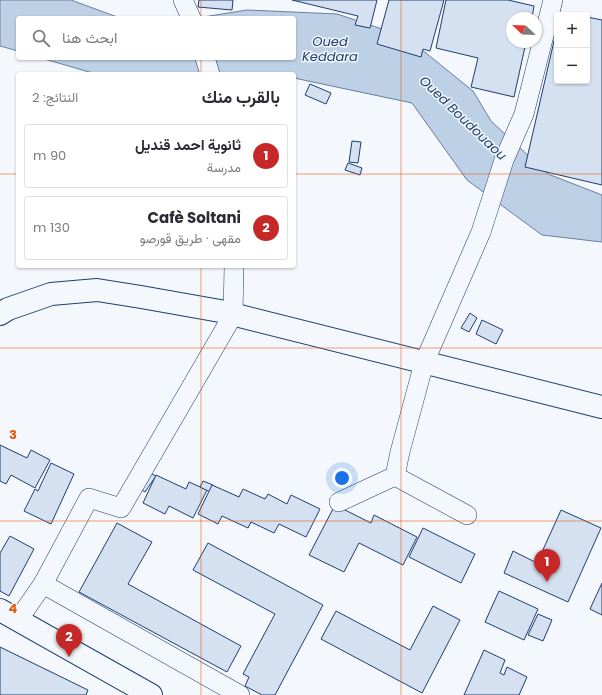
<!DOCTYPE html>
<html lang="ar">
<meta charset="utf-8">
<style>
:root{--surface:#fff;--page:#f2f2f3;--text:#2b2b33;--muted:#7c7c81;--line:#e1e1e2;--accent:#c62828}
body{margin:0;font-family:Poppins,Vazirmatn,sans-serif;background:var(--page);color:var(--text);direction:rtl}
.controls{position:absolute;right:12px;top:12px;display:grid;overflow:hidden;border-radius:4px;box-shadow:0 1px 3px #0004}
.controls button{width:36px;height:36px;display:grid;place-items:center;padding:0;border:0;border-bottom:1px solid var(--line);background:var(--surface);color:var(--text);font:20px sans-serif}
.compass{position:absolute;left:506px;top:12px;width:36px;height:36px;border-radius:50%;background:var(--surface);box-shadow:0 1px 3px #0004;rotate:293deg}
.you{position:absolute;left:342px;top:478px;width:14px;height:14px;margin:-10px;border:3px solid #fff;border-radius:50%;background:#1a73e8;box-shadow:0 0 0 6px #1a73e833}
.badge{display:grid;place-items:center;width:26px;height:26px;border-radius:50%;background:var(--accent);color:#fff;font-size:13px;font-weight:700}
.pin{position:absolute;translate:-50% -33px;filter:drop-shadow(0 1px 2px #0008)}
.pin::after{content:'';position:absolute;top:21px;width:14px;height:12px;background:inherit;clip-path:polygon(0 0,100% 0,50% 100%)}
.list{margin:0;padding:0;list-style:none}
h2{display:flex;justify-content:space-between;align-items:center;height:52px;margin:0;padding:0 16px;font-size:17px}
h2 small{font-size:13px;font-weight:400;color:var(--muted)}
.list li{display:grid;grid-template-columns:26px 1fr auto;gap:12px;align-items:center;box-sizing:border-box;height:64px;margin:0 8px 8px;padding:0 8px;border:1px solid var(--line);border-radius:4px}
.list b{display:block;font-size:15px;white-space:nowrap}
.list p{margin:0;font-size:13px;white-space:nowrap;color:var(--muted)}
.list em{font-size:13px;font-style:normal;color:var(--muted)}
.icon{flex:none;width:22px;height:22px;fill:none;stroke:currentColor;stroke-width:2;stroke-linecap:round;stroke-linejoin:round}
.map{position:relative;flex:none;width:602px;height:695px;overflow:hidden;direction:ltr}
.search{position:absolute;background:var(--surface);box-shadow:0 1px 3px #0004;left:16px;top:16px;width:280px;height:44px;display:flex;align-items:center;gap:10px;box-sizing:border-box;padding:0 14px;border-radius:4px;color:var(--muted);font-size:15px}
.panel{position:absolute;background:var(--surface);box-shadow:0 1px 3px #0004;left:16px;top:72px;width:280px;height:196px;border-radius:4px;direction:rtl}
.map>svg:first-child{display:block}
</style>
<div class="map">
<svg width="602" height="695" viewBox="0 0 602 695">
<rect width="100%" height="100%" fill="#f4f7fb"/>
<!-- water -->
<g fill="#bed0e5" stroke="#687fa3">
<path d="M 0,0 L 71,0 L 120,18 L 18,18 L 18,51 L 0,46 Z"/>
<path d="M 247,10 L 337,14 L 406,37 L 473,91 L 491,121 L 548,174 L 602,195 L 602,242 L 542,235 L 467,180 L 412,103 L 294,78 L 294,74 L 96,74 L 41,58 L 294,58 L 294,18 L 197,18 Z"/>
</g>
<!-- building -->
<g fill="#d5e0f0" stroke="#1d3f73">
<path d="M 199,0 L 233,0 L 232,10 L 198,7 Z"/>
<path d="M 292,0 L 377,0 L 370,28 L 355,25 L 358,16 Z"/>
<path d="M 389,0 L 444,0 L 430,51 L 423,49 L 421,57 L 377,44 Z"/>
<path d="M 446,0 L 508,0 L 534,6 L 532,18 L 512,18 L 512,42 L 526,42 L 514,97 L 471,87 L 478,58 L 436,48 Z"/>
<path d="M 587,17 L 602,20 L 602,185 L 525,167 L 557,28 L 557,81 L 587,81 Z"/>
<path d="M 310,84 L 331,93 L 326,104 L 305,95 Z"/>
<path d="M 352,141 L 361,142 L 358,163 L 349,162 Z"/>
<path d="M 348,163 L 362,168 L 360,175 L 345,170 Z"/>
<path d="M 470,313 L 477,318 L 469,332 L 461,328 Z"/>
<path d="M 482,320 L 503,330 L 496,344 L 476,334 Z"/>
<path d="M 0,445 L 27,458 L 31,450 L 50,460 L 35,488 L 11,475 L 6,484 L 0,481 Z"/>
<path d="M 51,463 L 74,474 L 51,524 L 24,511 L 35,489 L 38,491 Z"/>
<path d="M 150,473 L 156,476 L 145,492 L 139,488 Z"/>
<path d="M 156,475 L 186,489 L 189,482 L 207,490 L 193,518 L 169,506 L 165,514 L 143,503 Z"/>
<path d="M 203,481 L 213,485 L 210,492 L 200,487 Z"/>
<path d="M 212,485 L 239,497 L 243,489 L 265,499 L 268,494 L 287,504 L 291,495 L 320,509 L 306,537 L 279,524 L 274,533 L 251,522 L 248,528 L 222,516 L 218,524 L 198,514 Z"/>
<path d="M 335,505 L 371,523 L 374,515 L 417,537 L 403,565 L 359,543 L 344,572 L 309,555 Z"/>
<path d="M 561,510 L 601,528 L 568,602 L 504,573 L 513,551 L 537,563 Z"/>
<path d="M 117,523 L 152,542 L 128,584 L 241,646 L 227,672 L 79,592 Z"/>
<path d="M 423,528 L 475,554 L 461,583 L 409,557 Z"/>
<path d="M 10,536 L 34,549 L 9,596 L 0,591 L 0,553 Z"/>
<path d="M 208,543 L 323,605 L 275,695 L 262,695 L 245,686 L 249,677 L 243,674 L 275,614 L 193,570 Z"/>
<path d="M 602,583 L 602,615 L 590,609 Z"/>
<path d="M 499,591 L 538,609 L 524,640 L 485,622 Z"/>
<path d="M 433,606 L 460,620 L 422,693 L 321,639 L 336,611 L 410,650 Z"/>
<path d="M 538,614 L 552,620 L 543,641 L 528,635 Z"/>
<path d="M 0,647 L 88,690 L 86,695 L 0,695 Z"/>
<path d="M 484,650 L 505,660 L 500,673 L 504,675 L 507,667 L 527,677 L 519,695 L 464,695 Z"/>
</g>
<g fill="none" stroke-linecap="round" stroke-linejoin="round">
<!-- minor casing -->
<g stroke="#1d3f73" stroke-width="20">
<g id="minor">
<path d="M 183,0 L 191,18"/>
<path d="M 205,58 L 210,74"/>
<path d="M 395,476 L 467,515"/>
<path d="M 339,502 L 395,476 L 400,452 L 424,363 L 481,232 L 504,160 L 524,114 L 553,0"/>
<path d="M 43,584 L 89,498 L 121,508 L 233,315 L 234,266"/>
<path d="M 18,620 L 43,584 L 240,695"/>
</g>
</g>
<!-- major casing -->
<g stroke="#1d3f73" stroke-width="24">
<g id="major">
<path d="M 0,314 L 8,309 L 51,294 L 97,290 L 141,297 L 220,311 L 602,407"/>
<path d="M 0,610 L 151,695"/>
</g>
</g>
<!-- minor -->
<use href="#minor" stroke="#f4f7fb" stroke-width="19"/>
<!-- major -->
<use href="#major" stroke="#f4f7fb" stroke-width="22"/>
</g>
<!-- grid -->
<path fill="none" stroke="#e8590c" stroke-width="1" stroke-opacity="0.55" d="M 201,0 L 201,18M 401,0 L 401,695M 201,58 L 201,74M 0,174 L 18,174M 294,174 L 602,174M 201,266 L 201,695M 0,348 L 602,348M 0,521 L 602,521"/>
<g text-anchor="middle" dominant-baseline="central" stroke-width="3" stroke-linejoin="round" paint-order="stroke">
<!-- water labels -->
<g font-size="13" font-style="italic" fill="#1d3f73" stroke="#f4f7fb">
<text x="330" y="41">Oued<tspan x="330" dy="15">Keddara</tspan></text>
<text transform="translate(463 118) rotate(44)">Oued Boudouaou</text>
</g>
</g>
<g font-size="13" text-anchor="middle" font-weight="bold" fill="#e8590c" stroke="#f4f7fb" stroke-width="3" stroke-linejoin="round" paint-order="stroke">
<text x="13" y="439">3</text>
<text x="13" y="613">4</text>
</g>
</svg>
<div class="controls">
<button>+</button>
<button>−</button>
</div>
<svg class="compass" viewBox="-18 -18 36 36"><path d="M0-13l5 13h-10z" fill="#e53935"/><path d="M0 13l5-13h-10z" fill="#7c7c81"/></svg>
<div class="you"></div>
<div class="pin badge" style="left:547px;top:582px">1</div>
<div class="pin badge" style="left:69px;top:657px">2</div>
<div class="search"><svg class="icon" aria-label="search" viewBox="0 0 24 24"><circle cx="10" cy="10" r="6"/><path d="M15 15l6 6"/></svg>ابحث هنا</div>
<section class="panel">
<h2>بالقرب منك<small>النتائج: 2</small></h2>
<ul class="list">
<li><span class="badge">1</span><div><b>ثانوية احمد قنديل</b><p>مدرسة</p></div><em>90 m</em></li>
<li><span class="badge">2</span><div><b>Cafè Soltani</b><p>مقهى · طريق قورصو</p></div><em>130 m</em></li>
</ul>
</section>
</div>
